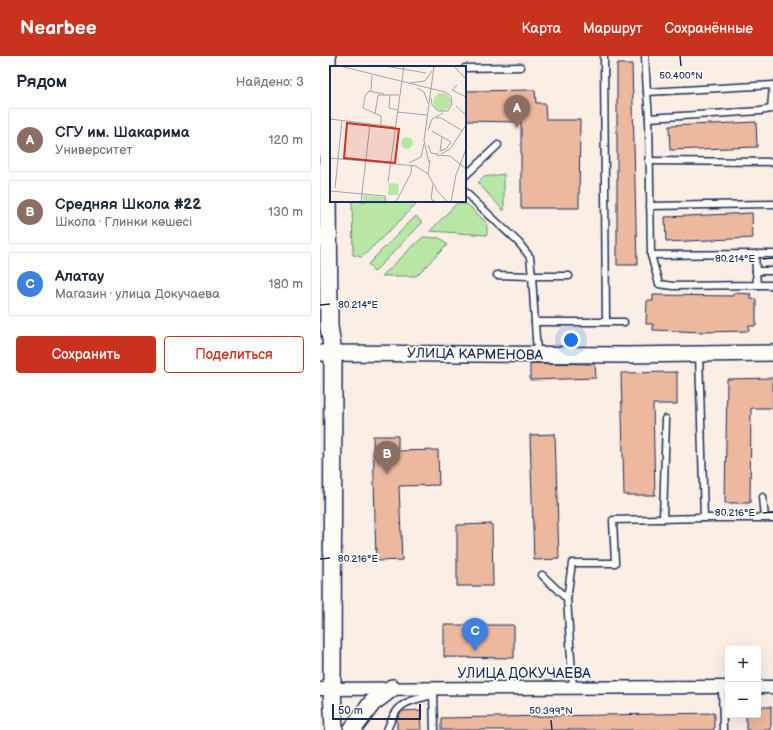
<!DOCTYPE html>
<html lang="ru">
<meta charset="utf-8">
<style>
:root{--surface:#fff;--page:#f6f6f7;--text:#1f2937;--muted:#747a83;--line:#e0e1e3;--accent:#c8321e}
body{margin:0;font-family:"Balsamiq Sans",sans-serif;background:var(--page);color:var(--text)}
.controls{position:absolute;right:12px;bottom:12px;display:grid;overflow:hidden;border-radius:4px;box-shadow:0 4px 16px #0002}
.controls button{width:36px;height:36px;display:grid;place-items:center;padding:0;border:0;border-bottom:1px solid var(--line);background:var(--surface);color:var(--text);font:20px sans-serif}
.scale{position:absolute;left:12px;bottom:10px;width:89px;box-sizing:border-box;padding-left:4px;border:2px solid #1b2f5e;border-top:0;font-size:11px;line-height:14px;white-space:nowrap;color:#1b2f5e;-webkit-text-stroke:3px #fdfcf7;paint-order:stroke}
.you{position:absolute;left:251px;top:284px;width:14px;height:14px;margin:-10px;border:3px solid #fff;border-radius:50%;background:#1a73e8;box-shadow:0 0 0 6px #1a73e833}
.badge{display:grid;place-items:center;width:26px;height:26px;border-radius:50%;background:var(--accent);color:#fff;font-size:13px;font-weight:700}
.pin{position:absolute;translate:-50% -33px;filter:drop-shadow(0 1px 2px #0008)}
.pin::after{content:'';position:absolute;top:21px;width:14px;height:12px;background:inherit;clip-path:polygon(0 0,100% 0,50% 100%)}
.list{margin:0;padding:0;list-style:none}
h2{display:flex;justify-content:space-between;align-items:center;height:52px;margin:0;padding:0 16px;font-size:17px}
h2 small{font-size:13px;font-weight:400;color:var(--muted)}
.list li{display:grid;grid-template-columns:26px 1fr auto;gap:12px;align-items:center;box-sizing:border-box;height:64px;margin:0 8px 8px;padding:0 8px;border:1px solid var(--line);border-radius:4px}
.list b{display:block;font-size:15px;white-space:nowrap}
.list p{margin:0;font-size:13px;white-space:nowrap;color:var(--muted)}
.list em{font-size:13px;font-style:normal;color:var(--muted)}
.actions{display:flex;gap:8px;padding:12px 16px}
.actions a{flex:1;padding:9px 0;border:1px solid var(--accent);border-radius:4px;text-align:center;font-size:14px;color:var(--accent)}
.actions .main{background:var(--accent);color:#fff}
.map{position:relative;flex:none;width:453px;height:674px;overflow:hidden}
header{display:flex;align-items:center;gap:24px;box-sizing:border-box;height:56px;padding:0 20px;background:var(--accent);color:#fff}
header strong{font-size:19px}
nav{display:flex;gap:22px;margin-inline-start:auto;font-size:14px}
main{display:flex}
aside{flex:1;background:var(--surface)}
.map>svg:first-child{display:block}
</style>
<header>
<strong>Nearbee</strong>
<nav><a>Карта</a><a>Маршрут</a><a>Сохранённые</a></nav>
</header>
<main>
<aside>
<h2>Рядом<small>Найдено: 3</small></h2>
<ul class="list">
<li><span class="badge" style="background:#8d6e63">A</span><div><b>СГУ им. Шакарима</b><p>Университет</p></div><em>120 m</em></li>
<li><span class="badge" style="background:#8d6e63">B</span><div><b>Средняя Школа #22</b><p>Школа · Глинки көшесі</p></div><em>130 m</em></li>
<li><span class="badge" style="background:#3f7fe0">C</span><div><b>Алатау</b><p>Магазин · улица Докучаева</p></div><em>180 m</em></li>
</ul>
<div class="actions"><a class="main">Сохранить</a><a>Поделиться</a></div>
</aside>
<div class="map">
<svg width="453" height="674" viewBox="0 0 453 674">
<rect width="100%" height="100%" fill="#faeee5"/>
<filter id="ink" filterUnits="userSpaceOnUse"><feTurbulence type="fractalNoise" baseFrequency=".025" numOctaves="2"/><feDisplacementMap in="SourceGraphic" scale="8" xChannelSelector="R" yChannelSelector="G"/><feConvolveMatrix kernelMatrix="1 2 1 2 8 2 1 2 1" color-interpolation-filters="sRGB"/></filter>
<g filter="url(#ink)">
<!-- green -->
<g fill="#b8e6a5" stroke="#6a8a82">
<path d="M 184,118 L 184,155 L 158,127 L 164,121 Z"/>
<path d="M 32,145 L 100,145 L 42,201 L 33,199 Z"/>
<path d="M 136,148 L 147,148 L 167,167 L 167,179 L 110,175 Z"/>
<path d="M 96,160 L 102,167 L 54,216 L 48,208 Z"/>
<path d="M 103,181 L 120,182 L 127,189 L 96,220 L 62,220 Z"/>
</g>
<!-- building -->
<g fill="#ecb89e" stroke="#1b2f5e">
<path d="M 297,8 L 312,8 L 317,209 L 297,209 Z"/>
<path d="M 215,34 L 216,47 L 225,47 L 226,64 L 260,64 L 259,152 L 201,152 L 201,66 L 145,65 L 145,35 Z"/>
<path d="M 436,66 L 437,91 L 350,94 L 349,70 Z"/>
<path d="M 432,157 L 433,182 L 346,186 L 345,161 Z"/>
<path d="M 414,237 L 431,238 L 431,243 L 436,243 L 436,270 L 429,270 L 429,275 L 384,276 L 333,274 L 333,268 L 326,268 L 327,245 L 333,245 L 333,239 L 414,240 Z"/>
<path d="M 210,307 L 275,308 L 276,322 L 210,324 Z"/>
<path d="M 357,316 L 357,348 L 333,348 L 335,439 L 304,439 L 301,317 Z"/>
<path d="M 453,322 L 453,352 L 431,352 L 430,447 L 405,447 L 407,323 Z"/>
<path d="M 235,378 L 239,503 L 214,504 L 210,379 Z"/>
<path d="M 53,380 L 78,380 L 78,395 L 118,394 L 119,429 L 79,430 L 82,504 L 56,505 Z"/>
<path d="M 172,468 L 173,530 L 137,530 L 137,469 Z"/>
<path d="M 124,569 L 194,569 L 194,602 L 124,601 Z"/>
<path d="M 438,651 L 451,651 L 451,674 L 426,674 L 426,659 L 438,659 Z"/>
<path d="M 101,654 L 102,674 L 77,674 L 77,663 L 82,655 Z"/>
<path d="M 394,657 L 394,674 L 121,674 L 121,662 Z"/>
</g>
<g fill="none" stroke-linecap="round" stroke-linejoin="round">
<!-- service casing -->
<g stroke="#1b2f5e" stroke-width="9">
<g id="service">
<path d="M 284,0 L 286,265"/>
<path d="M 325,0 L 327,36 L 453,29"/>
<path d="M 145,12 L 201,11"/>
<path d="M 327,36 L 329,62 L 440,55 L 451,53 L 453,29"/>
<path d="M 329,62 L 331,199 L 339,228 L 353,230 L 437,229 L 436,215 L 453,215"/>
<path d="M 329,105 L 453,106"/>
<path d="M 145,120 L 178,89"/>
<path d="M 145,136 L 199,187 L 210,201 L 212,220 L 177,219"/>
<path d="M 330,150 L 453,148"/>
<path d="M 435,198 L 453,198"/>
<path d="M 331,199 L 435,198 L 436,215"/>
<path d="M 437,229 L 453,229"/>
<path d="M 215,266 L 304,266"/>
<path d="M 217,298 L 212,220 L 249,220"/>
<path d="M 379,299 L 384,462 L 453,462"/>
<path d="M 443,441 L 445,462"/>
<path d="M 343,463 L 346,363"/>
<path d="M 222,519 L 247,543 L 253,632"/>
<path d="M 247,543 L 252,507 L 295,507 L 293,464 L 384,462"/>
<path d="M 402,631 L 403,674"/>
<path d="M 113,636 L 114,674"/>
<path d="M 67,674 C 78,645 86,646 113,639"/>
</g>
</g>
<!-- minor casing -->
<g stroke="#1b2f5e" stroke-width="15">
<g id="minor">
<path d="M 438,631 L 453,631"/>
<path d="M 0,633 L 408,631"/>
</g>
</g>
<!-- tertiary casing -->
<g stroke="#1b2f5e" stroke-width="18">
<path id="tertiary" d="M 0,297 L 306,299 L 453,297"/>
</g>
<!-- secondary casing -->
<g stroke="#1b2f5e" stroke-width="20">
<g id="secondary">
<path d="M 7,0 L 9,270 L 13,297 L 12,633 L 14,674"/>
<path d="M 32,674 L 52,647 L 72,632"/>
</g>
</g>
<!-- service -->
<use href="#service" stroke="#fdfcf7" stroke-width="6"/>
<!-- minor -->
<use href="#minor" stroke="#fdfcf7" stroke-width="12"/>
<!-- tertiary -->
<use href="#tertiary" stroke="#fdfcf7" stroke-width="15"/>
<!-- secondary -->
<use href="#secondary" stroke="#fdfcf7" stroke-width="17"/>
</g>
</g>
<!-- ticks -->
<path fill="none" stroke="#1b2f5e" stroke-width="1.5" d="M 360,0 L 361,10M 443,203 L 453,202M 0,249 L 10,248M 443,457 L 453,456M 0,503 L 10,502M 231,664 L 232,674"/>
<g text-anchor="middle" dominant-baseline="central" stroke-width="3.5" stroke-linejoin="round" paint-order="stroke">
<!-- street labels -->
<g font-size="14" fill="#1b2f5e" stroke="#fdfcf7">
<text transform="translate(155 298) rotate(1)">УЛИЦА КАРМЕНОВА</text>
<text x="204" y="617">УЛИЦА ДОКУЧАЕВА</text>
</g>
</g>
<!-- overview -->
<g transform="translate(10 10)">
<rect width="136" height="136" fill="#faeee5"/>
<path d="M103 36a9 9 0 1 1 18 0a9 9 0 1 1-18 0ZM71 77a6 6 0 1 1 12 0a6 6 0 1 1-12 0ZM 59,117 L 69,118 L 68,129 L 58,129 ZM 33,129 L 55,131 L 55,136 L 33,136 Z" fill="#b8e6a5"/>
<path fill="none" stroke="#a1a2af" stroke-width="1" d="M 10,0 L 115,26 L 121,30 L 122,38 L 118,45 L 108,45 L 102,39 L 101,32M 55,0 L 96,7M 124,0 L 136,13M 80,17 L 95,15 L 102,5M 127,19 L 122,24 L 136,31M 87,22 L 94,26 L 98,37M 41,25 L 42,9M 126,40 L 136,49M 67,44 L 59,42 L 60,29 L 69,29M 67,46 L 97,49M 45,48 L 48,29 L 60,29M 106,52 L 111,52 L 133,65M 0,53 L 65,61M 51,59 L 51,50 L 33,42 L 35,30 L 39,25 L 54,28M 98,64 L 102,53 L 113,47M 102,65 L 121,76M 112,71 L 110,85 L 116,83 L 121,76M 98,79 L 101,87 L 108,88M 111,88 L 120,83 L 136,59M 106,89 L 120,90 L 136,103M 0,92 L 86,100 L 98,108M 100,94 L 98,108 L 108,126 L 118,136M 99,96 L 94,75 L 104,0M 79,97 L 91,91 L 94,78M 58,116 L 74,0M 103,118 L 101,133 L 106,136M 5,122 L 12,55M 0,125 L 55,130 L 56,136M 31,136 L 40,58M 66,136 L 81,107 L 82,99M 121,136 L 126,109 L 136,83"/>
<path fill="#c8321e" fill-opacity="0.15" stroke="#c8321e" stroke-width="2" d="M 17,57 L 69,63 L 65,97 L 14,92 Z"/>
<rect width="136" height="136" fill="none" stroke="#1b2f5e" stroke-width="2"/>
</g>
<g font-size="10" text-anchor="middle" fill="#1b2f5e" stroke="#fdfcf7" stroke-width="3.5" stroke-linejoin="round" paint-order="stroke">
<text x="361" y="23">50.400°N</text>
<text x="415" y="206">80.214°E</text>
<text x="38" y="252">80.214°E</text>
<text x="415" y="460">80.216°E</text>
<text x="38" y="506">80.216°E</text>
<text x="231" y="658">50.399°N</text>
</g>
</svg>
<div class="controls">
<button>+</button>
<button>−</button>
</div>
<div class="scale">50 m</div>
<div class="you"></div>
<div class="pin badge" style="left:197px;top:72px;background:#8d6e63">A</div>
<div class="pin badge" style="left:67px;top:418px;background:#8d6e63">B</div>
<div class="pin badge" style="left:155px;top:595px;background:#3f7fe0">C</div>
</div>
</main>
